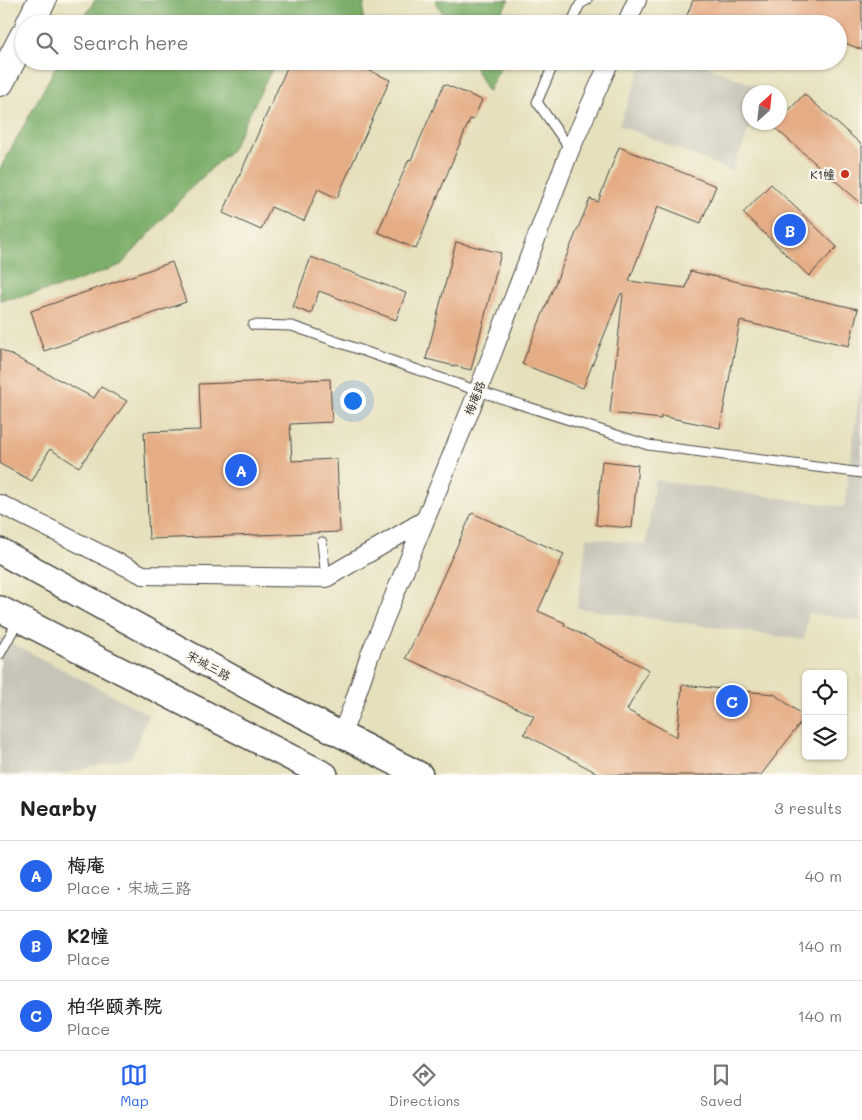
<!DOCTYPE html>
<meta charset="utf-8">
<style>
:root{--surface:#fff;--page:#f2f2f2;--text:#222;--muted:#767676;--line:#e0e0e0;--accent:#2563eb}
body{margin:0;font-family:Mali,"LXGW WenKai TC",sans-serif;background:var(--page);color:var(--text)}
.controls{position:absolute;right:15px;bottom:15px;display:grid;overflow:hidden;border-radius:8px;box-shadow:0 1px 4px #0004}
.controls button{width:45px;height:45px;display:grid;place-items:center;padding:0;border:0;border-bottom:1px solid var(--line);background:var(--surface);color:var(--text);font:25px sans-serif}
.compass{position:absolute;left:742px;top:85px;width:45px;height:45px;border-radius:50%;background:var(--surface);box-shadow:0 1px 4px #0004;rotate:27deg}
.you{position:absolute;left:352px;top:400px;width:18px;height:18px;margin:-12px;border:4px solid #fff;border-radius:50%;background:#1a73e8;box-shadow:0 0 0 8px #1a73e833}
.badge{display:grid;place-items:center;width:32px;height:32px;border-radius:50%;background:var(--accent);color:#fff;font-size:16px;font-weight:700}
.pin{position:absolute;translate:-50% -50%;border:2px solid #fff;box-shadow:0 1px 5px #0006}
.list{margin:0;padding:0;list-style:none}
h2{display:flex;justify-content:space-between;align-items:center;height:65px;margin:0;padding:0 20px;font-size:21px}
h2 small{font-size:16px;font-weight:400;color:var(--muted)}
.list li{display:grid;grid-template-columns:32px 1fr auto;gap:15px;align-items:center;box-sizing:border-box;height:70px;padding:0 20px;border-top:1px solid var(--line)}
.list b{display:block;font-size:19px;white-space:nowrap}
.list p{margin:0;font-size:16px;white-space:nowrap;color:var(--muted)}
.list em{font-size:16px;font-style:normal;color:var(--muted)}
.icon{flex:none;width:28px;height:28px;fill:none;stroke:currentColor;stroke-width:2;stroke-linecap:round;stroke-linejoin:round}
.map{position:relative;flex:none;width:862px;height:775px;overflow:hidden}
.search{position:absolute;background:var(--surface);box-shadow:0 1px 4px #0004;left:15px;right:15px;top:15px;height:55px;display:flex;align-items:center;gap:12px;box-sizing:border-box;padding:0 18px;border-radius:28px;color:var(--muted);font-size:19px}
.sheet{height:275px;background:var(--surface)}
nav{display:flex;justify-content:space-around;align-items:center;box-sizing:border-box;height:70px;border-top:1px solid var(--line);background:var(--surface);font-size:14px;color:var(--muted)}
nav a{display:grid;justify-items:center;gap:2px}
nav .on{color:var(--accent)}
.map>svg:first-child{display:block}
</style>
<div class="map">
<svg width="862" height="775" viewBox="0 0 862 775">
<rect width="100%" height="100%" fill="#fbf7ec"/>
<filter id="ink" filterUnits="userSpaceOnUse"><feTurbulence type="fractalNoise" baseFrequency=".02" numOctaves="2"/><feDisplacementMap in="SourceGraphic" scale="10" xChannelSelector="R" yChannelSelector="G"/><feConvolveMatrix kernelMatrix="1 2 1 2 8 2 1 2 1" color-interpolation-filters="sRGB"/></filter>
<filter id="wash" filterUnits="userSpaceOnUse"><feTurbulence type="fractalNoise" baseFrequency=".0096" numOctaves="4" result="noise"/><feDisplacementMap in="SourceGraphic" scale="20" xChannelSelector="R" yChannelSelector="G"/><feGaussianBlur stdDeviation="1.12" result="paint"/><feColorMatrix in="noise" values="0 0 0 0 0 0 0 0 0 0 0 0 0 0 0 0 0 1.4 0 .05"/><feComposite in="paint" operator="in"/></filter>
<g filter="url(#wash)">
<rect width="100%" height="100%" fill="#e6e0bd"/>
<!-- industrial -->
<g fill="#c7c5b8">
<path d="M 644,61 L 694,61 L 765,90 L 764,92 L 750,92 L 750,122 L 752,123 L 732,171 L 619,125 Z"/>
<path d="M 862,373 L 862,621 L 808,613 L 804,640 L 577,608 L 587,537 L 646,545 L 655,480 L 844,507 Z"/>
<path d="M 0,637 L 148,714 L 131,758 L 57,775 L 0,775 Z"/>
</g>
<!-- forest -->
<g fill="#7bae69" stroke="#536c4a">
<path d="M 95,0 L 364,0 L 363,24 L 80,24 Z"/>
<path d="M 435,0 L 509,0 L 499,16 L 501,24 L 449,24 Z"/>
<path d="M 59,61 L 276,61 L 232,149 L 189,190 L 121,265 L 63,286 L 19,297 L 0,300 L 0,169 Z"/>
<path d="M 471,61 L 504,61 L 488,92 Z"/>
</g>
<g id="blocks">
<!-- building -->
<g fill="#e5ad86">
<path d="M 693,0 L 862,0 L 862,50 L 838,40 L 838,24 L 701,24 L 686,18 Z"/>
<path d="M 290,61 L 349,61 L 390,80 L 337,198 L 318,189 L 304,221 L 271,207 L 261,230 L 223,213 Z"/>
<path d="M 444,84 L 482,100 L 473,120 L 470,119 L 416,249 L 378,232 L 409,159 L 411,160 Z"/>
<path d="M 804,94 L 862,145 L 862,204 L 774,127 Z"/>
<path d="M 619,147 L 716,186 L 701,223 L 658,206 L 629,281 L 686,288 L 690,271 L 858,309 L 849,346 L 740,321 L 720,428 L 661,416 L 661,419 L 610,413 L 623,294 L 621,293 L 583,388 L 522,364 L 590,199 L 598,202 Z"/>
<path d="M 771,184 L 837,247 L 809,276 L 743,213 Z"/>
<path d="M 456,242 L 501,253 L 471,370 L 426,359 Z"/>
<path d="M 311,257 L 406,293 L 396,320 L 319,291 L 311,314 L 293,307 Z"/>
<path d="M 172,262 L 186,302 L 44,351 L 31,311 Z"/>
<path d="M 0,349 L 94,398 L 101,387 L 127,401 L 79,467 L 50,449 L 32,481 L 0,464 Z"/>
<path d="M 330,379 L 332,422 L 290,424 L 292,461 L 337,459 L 340,532 L 149,539 L 144,432 L 201,430 L 199,384 Z"/>
<path d="M 602,461 L 638,465 L 632,528 L 596,525 Z"/>
<path d="M 472,513 L 564,554 L 538,611 L 565,623 L 564,625 L 649,670 L 627,710 L 677,737 L 682,685 L 774,694 L 805,717 L 761,775 L 601,775 L 524,734 L 534,716 L 406,658 Z"/>
</g>
</g>
</g>
<g filter="url(#ink)">
<use href="#blocks" fill-opacity="0" stroke="#474641" stroke-width="1"/>
<g fill="none" stroke-linecap="round" stroke-linejoin="round">
<!-- service casing -->
<g stroke="#474641" stroke-width="11">
<g id="service">
<path d="M 571,24 L 580,4 L 587,0"/>
<path d="M 555,61 L 537,102 L 570,149"/>
<path d="M 253,325 L 292,326 L 478,391 L 648,445 L 862,473"/>
<path d="M 322,542 L 326,578"/>
<path d="M 0,654 L 18,621"/>
</g>
</g>
<!-- minor casing -->
<g stroke="#474641" stroke-width="20">
<g id="minor">
<path d="M 626,24 L 637,0"/>
<path d="M 0,504 L 143,575 L 326,578 L 425,520"/>
<path d="M 341,736 L 353,705 L 369,657 L 478,391 L 570,150 L 610,61"/>
</g>
</g>
<!-- secondary casing -->
<g stroke="#474641" stroke-width="28">
<g id="secondary">
<path d="M 0,551 L 258,692 L 420,775"/>
<path d="M 0,609 L 325,775"/>
</g>
</g>
<!-- primary casing -->
<g stroke="#474641" stroke-width="30">
<g id="primary">
<path d="M 30,24 L 42,0"/>
<path d="M 0,82 L 24,36"/>
</g>
</g>
<!-- service -->
<use href="#service" stroke="#fff" stroke-width="9"/>
<!-- minor -->
<use href="#minor" stroke="#fff" stroke-width="18"/>
<!-- secondary -->
<use href="#secondary" stroke="#fff" stroke-width="25"/>
<!-- primary -->
<use href="#primary" stroke="#fff" stroke-width="28"/>
</g>
</g>
<!-- markers -->
<circle fill="#c8321e" stroke="#fbf7ec" stroke-width="2" cx="845" cy="174" r="5"/>
<g text-anchor="middle" dominant-baseline="central" stroke-width="4.5" stroke-linejoin="round" paint-order="stroke">
<!-- poi labels -->
<g font-size="12" fill="#2b2b2b" stroke="#fbf7ec" text-anchor="end">
<text x="835" y="174">K1幢</text>
</g>
<!-- street labels -->
<g font-size="12" fill="#2b2b2b" stroke="#fbf7ec">
<text transform="translate(474 398) rotate(-68)">梅庵路</text>
<text transform="translate(209 665) rotate(29)">宋城三路</text>
</g>
</g>
</svg>
<div class="controls">
<button><svg class="icon" aria-label="locate" viewBox="0 0 24 24"><circle cx="12" cy="12" r="6"/><path d="M12 2v4M12 18v4M2 12h4M18 12h4"/></svg></button>
<button><svg class="icon" aria-label="layers" viewBox="0 0 24 24"><path d="M12 4l9 5-9 5-9-5zM3 14l9 5 9-5"/></svg></button>
</div>
<svg class="compass" viewBox="-18 -18 36 36"><path d="M0-13l5 13h-10z" fill="#e53935"/><path d="M0 13l5-13h-10z" fill="#767676"/></svg>
<div class="you"></div>
<div class="pin badge" style="left:241px;top:470px">A</div>
<div class="pin badge" style="left:790px;top:230px">B</div>
<div class="pin badge" style="left:732px;top:701px">C</div>
<div class="search"><svg class="icon" aria-label="search" viewBox="0 0 24 24"><circle cx="10" cy="10" r="6"/><path d="M15 15l6 6"/></svg>Search here</div>
</div>
<section class="sheet">
<h2>Nearby<small>3 results</small></h2>
<ul class="list">
<li><span class="badge">A</span><div><b>梅庵</b><p>Place · 宋城三路</p></div><em>40 m</em></li>
<li><span class="badge">B</span><div><b>K2幢</b><p>Place</p></div><em>140 m</em></li>
<li><span class="badge">C</span><div><b>柏华颐养院</b><p>Place</p></div><em>140 m</em></li>
</ul>
</section>
<nav>
<a class="on"><svg class="icon" aria-label="map" viewBox="0 0 24 24"><path d="M3 6l6-2 6 2 6-2v14l-6 2-6-2-6 2zM9 4v14M15 6v14"/></svg>Map</a>
<a><svg class="icon" aria-label="directions" viewBox="0 0 24 24"><path d="M12 3l9 9-9 9-9-9zM9 14v-3h6M13 9l2 2-2 2"/></svg>Directions</a>
<a><svg class="icon" aria-label="saved" viewBox="0 0 24 24"><path d="M7 4h10v16l-5-4-5 4z"/></svg>Saved</a>
</nav>
